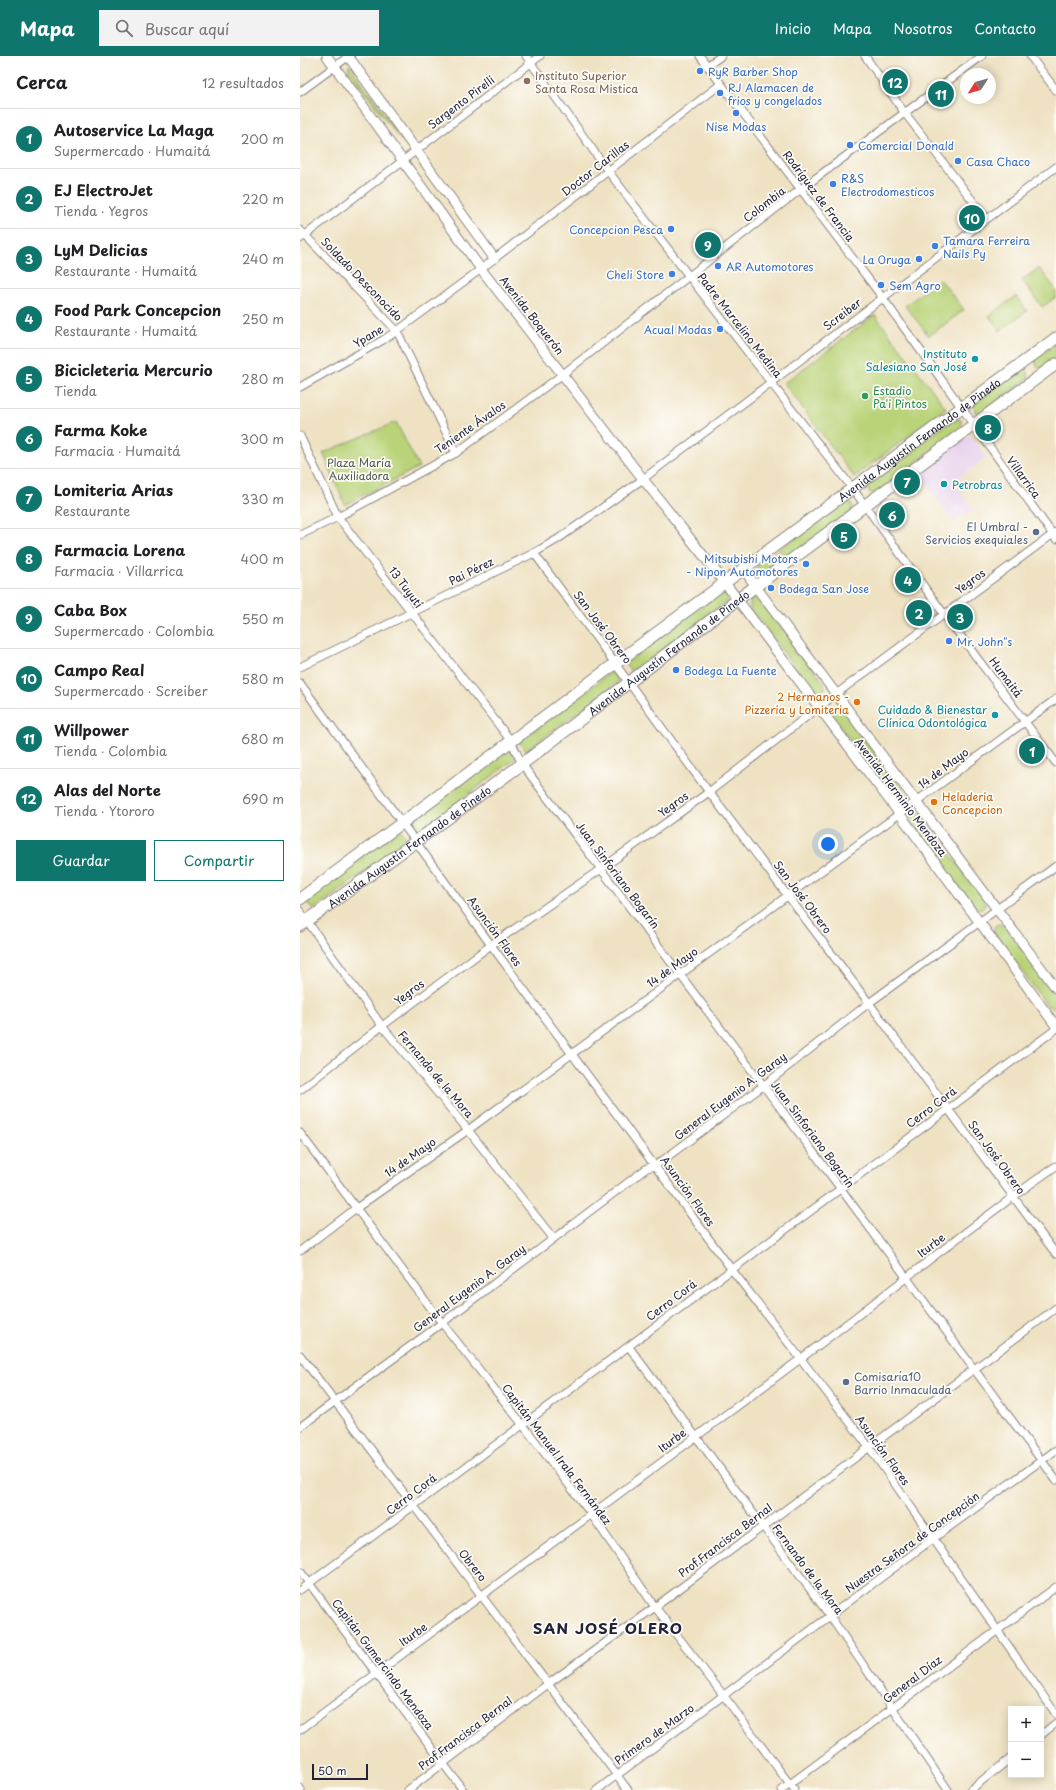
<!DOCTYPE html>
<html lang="es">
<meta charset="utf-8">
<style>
:root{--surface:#fff;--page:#f2f2f2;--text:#202124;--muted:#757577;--line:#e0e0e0;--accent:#0f766e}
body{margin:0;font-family:"Playpen Sans",sans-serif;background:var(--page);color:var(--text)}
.controls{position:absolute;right:12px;bottom:12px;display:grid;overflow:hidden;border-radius:0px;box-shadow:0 2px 10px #0003}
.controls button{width:36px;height:36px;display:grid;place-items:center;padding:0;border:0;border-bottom:1px solid var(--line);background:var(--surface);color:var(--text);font:20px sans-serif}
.compass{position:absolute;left:660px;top:12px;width:36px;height:36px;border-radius:50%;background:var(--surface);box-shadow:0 2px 10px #0003;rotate:234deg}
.scale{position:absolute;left:12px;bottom:10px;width:56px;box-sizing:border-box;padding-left:4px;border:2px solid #22223b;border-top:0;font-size:11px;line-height:14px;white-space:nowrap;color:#22223b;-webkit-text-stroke:3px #fdfcf7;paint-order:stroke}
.you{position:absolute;left:528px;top:788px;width:14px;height:14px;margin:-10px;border:3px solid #fff;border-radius:50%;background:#1a73e8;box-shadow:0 0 0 6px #1a73e833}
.badge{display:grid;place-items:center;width:26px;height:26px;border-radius:50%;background:var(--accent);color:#fff;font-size:13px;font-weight:700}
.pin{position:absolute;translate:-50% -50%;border:2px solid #fff;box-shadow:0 1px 4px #0006}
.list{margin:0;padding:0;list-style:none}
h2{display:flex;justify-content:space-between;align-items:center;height:52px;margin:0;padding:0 16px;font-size:17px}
h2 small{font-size:13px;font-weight:400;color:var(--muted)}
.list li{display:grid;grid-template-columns:26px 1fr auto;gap:12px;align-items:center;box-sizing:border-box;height:60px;padding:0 16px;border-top:1px solid var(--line)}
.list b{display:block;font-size:15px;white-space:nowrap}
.list p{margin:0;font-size:13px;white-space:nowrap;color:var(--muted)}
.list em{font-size:13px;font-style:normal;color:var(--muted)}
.actions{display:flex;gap:8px;padding:12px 16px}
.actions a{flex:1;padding:9px 0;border:1px solid var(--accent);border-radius:0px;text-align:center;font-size:14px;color:var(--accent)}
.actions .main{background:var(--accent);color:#fff}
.icon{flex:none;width:22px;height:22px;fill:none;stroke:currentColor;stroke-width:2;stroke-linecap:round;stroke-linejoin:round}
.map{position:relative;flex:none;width:756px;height:1734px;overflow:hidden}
header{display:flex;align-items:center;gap:24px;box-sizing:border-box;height:56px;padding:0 20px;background:var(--accent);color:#fff}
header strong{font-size:19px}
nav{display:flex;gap:22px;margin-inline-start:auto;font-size:14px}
.search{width:280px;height:36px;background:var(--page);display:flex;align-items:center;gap:10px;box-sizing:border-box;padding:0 14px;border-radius:0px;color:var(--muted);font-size:15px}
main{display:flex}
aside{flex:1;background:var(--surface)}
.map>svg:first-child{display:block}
</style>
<header>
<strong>Mapa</strong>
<div class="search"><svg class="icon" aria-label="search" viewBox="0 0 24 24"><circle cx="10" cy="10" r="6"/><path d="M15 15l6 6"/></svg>Buscar aquí</div>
<nav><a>Inicio</a><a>Mapa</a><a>Nosotros</a><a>Contacto</a></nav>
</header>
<main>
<aside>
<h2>Cerca<small>12 resultados</small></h2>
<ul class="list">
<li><span class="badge">1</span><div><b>Autoservice La Maga</b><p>Supermercado · Humaitá</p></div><em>200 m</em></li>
<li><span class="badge">2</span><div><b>EJ ElectroJet</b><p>Tienda · Yegros</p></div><em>220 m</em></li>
<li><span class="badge">3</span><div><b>LyM Delicias</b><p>Restaurante · Humaitá</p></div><em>240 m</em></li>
<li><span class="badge">4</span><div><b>Food Park Concepcion</b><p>Restaurante · Humaitá</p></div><em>250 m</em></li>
<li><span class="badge">5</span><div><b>Bicicleteria Mercurio</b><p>Tienda</p></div><em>280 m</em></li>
<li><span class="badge">6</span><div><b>Farma Koke</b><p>Farmacia · Humaitá</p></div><em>300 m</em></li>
<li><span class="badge">7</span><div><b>Lomiteria Arias</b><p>Restaurante</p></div><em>330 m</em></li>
<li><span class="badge">8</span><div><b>Farmacia Lorena</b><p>Farmacia · Villarrica</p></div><em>400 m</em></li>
<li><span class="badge">9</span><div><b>Caba Box</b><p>Supermercado · Colombia</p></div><em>550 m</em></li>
<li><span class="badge">10</span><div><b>Campo Real</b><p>Supermercado · Screiber</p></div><em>580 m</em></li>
<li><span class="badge">11</span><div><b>Willpower</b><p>Tienda · Colombia</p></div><em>680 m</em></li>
<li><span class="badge">12</span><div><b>Alas del Norte</b><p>Tienda · Ytororo</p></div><em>690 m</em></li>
</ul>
<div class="actions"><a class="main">Guardar</a><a>Compartir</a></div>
</aside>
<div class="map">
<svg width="756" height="1734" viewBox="0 0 756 1734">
<rect width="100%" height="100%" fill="#fdfcf7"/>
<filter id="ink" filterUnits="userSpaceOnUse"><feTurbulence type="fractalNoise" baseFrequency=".025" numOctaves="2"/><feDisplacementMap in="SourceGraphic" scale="8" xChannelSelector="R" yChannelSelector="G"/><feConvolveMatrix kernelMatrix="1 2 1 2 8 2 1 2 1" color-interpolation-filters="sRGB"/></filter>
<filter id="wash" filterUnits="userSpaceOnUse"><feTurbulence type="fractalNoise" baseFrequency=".012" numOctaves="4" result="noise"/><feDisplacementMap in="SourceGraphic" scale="16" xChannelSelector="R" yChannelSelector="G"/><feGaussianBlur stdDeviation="0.9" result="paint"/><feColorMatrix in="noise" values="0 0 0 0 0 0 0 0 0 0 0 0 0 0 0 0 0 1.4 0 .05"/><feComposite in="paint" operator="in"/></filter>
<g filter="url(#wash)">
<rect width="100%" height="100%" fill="#efe2c3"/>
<!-- built -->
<path fill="#e8d2ee" d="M 670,379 L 687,401 L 653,426 L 673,453 L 654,466 L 618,417 Z"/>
<!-- green -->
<g fill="#b9d378" stroke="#6e7a5a">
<path d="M 49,9 L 103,84 L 100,83 L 48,14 Z"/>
<path d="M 739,212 L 756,234 L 756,241 L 742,251 L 722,224 Z"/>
<path d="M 640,223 L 664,254 L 629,280 L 605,250 Z"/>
<path d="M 716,240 L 727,255 L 700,275 L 689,260 Z"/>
<path d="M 575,259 L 646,352 L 554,421 L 484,327 Z"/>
<path d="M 756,287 L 756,302 L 742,312 L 737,310 L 735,303 Z"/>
<path d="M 722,312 L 727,314 L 729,322 L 681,357 L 675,356 L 674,348 Z"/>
<path d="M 655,362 L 661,364 L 662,372 L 574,438 L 569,436 L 567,428 Z"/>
<path d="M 96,366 L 119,411 L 45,449 L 23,397 Z"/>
<path d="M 545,444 L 552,448 L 552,454 L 464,520 L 458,518 L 457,510 Z"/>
<path d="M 422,535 L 429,543 L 332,617 L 325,608 Z"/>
<path d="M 453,542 L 460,544 L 524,627 L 525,632 L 522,637 L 518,638 L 513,635 L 450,552 L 450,545 Z"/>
<path d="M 312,615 L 319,625 L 226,695 L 219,686 Z"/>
<path d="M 536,651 L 541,651 L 607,739 L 604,746 L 600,747 L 595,744 L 533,661 L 532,654 Z"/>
<path d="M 208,692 L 216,702 L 119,776 L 111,766 Z"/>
<path d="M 615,757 L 621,759 L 684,843 L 685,848 L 682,852 L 675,853 L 610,765 L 611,760 Z"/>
<path d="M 100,773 L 108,784 L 13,854 L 5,844 Z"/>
<path d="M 698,868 L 705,870 L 756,939 L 756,951 L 752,952 L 747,949 L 694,878 L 694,871 Z"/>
</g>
</g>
<g filter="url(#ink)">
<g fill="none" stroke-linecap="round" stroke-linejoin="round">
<!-- minor casing -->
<g stroke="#88827f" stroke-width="9">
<g id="minor">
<path d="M 226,0 L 308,115 L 553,433 L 644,558 L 756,707"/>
<path d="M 400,0 L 582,241 L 756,483"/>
<path d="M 565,0 L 604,56 L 686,162"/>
<path d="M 730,0 L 756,34"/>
<path d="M 407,10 L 421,0"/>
<path d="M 0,36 L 49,0"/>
<path d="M 0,174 L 97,275 L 156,397"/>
<path d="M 0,183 L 240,0"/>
<path d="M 0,331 L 83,284 L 97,275 L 181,213 L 421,28"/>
<path d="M 0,380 L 38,461 L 211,685 L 222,708 L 541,1133 L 756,1424"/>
<path d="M 0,479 L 38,461 L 156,397 L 263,318 L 501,133 L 682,0"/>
<path d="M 234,497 L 409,736 L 569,947 L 756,1198"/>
<path d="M 0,611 L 234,497 L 258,483 L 343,423 L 756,111"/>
<path d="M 0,627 L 191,889 L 432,1214 L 569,1391 L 756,1658"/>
<path d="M 0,855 L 82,970 L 168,1074 L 253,1182"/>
<path d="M 0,1034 L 82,970 L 191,889 L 301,813 L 409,736 L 536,638 L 756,476"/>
<path d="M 0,1077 L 142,1267 L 223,1369 L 291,1458 L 355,1551 L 424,1640 L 494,1734"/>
<path d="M 0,1195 L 55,1153 L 168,1074 L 756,643"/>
<path d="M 329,1291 L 530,1560 L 648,1734"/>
<path d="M 0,1299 L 328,1734"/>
<path d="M 0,1371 L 142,1267 L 347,1112 L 355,1110 L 463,1030 L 569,947 L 756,810"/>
<path d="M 0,1515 L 163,1734"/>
<path d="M 0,1534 L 756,973"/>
<path d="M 0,1674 C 166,1551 333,1428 499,1304 C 585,1240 668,1171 756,1110"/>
<path d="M 741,1679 L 756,1667"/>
<path d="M 0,1732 L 1,1734"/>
<path d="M 108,1734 L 248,1628 L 355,1551 L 756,1252"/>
<path d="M 297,1734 L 634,1482 L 756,1394"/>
<path d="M 482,1734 L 756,1531"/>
<path d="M 670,1734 L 711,1702"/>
</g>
</g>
<!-- tertiary casing -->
<g stroke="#88827f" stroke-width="11">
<g id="tertiary">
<path d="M 27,0 L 181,213 L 343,423 L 425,527 L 599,757 L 756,970"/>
<path d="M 48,0 L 194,202"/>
<path d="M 444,513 L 456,531 L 756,932"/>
</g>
</g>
<!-- trunk casing -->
<g stroke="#88827f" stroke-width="13">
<g id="trunk">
<path id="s1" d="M 0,843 L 316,607 L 756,282"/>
<path id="s2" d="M 0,870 L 222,708 L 437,544 L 756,308"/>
</g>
</g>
<!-- minor -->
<use href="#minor" stroke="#fff" stroke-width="7"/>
<!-- tertiary -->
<use href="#tertiary" stroke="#fff" stroke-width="9"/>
<!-- trunk -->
<use href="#trunk" stroke="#fff" stroke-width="11"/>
</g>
</g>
<!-- markers -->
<g fill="#3f7fe0" stroke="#fdfcf7" stroke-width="1.5">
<circle cx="400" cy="15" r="4"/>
<circle cx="420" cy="37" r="4"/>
<circle cx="436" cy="57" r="4"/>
<circle cx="550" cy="89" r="4"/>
<circle cx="658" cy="105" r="4"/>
<circle cx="533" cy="128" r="4"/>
<circle cx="371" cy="173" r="4"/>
<circle cx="635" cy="190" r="4"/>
<circle cx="619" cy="203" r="4"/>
<circle cx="418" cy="210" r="4"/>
<circle cx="372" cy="218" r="4"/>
<circle cx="581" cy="229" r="4"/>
<circle cx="420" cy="273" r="4"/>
<circle cx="506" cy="508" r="4"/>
<circle cx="471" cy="532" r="4"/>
<circle cx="649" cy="585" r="4"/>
<circle cx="376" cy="614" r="4"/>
</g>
<circle fill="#8d6e63" stroke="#fdfcf7" stroke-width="1.5" cx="227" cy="25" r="4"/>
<g fill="#0f9aa8" stroke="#fdfcf7" stroke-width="1.5">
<circle cx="675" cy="303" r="4"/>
<circle cx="644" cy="428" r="4"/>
<circle cx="695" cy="659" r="4"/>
</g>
<circle fill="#2e9e5b" stroke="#fdfcf7" stroke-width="1.5" cx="565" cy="340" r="4"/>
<g fill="#5c6f8a" stroke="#fdfcf7" stroke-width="1.5">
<circle cx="736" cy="476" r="4"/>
<circle cx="546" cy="1326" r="4"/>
</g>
<g fill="#e8710a" stroke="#fdfcf7" stroke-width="1.5">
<circle cx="557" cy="646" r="4"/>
<circle cx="634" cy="746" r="4"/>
</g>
<g text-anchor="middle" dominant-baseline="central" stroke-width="3.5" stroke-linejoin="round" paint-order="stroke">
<!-- shop labels -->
<g font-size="11" fill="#366cbe" stroke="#fdfcf7" text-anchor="start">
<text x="408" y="15">RyR Barber Shop</text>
<text x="428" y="31">RJ Alamacen de<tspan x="428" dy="13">frios y congelados</tspan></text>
<text x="436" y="70" text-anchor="middle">Nise Modas</text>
<text x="558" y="89">Comercial Donald</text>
<text x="666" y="105">Casa Chaco</text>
<text x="541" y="122">R&amp;S<tspan x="541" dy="13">Electrodomesticos</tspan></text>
<text x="363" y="173" text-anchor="end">Concepcion Pesca</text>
<text x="643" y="184">Tamara Ferreira<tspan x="643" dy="13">Nails Py</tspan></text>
<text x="611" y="203" text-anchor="end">La Oruga</text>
<text x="426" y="210">AR Automotores</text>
<text x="364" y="218" text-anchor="end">Cheli Store</text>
<text x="589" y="229">Sem Agro</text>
<text x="412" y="273" text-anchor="end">Acual Modas</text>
<text x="498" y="502" text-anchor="end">Mitsubishi Motors<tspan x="498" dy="13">- Nipon Automotores</tspan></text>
<text x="479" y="532">Bodega San Jose</text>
<text x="657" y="585">Mr. John"s</text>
<text x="384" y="614">Bodega La Fuente</text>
</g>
<!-- education labels -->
<g font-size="11" fill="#785e54" stroke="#fdfcf7" text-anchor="start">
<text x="235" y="19">Instituto Superior<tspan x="235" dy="13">Santa Rosa Mistica</tspan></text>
</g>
<!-- street labels -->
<g font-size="11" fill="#22223b" stroke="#fdfcf7">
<text transform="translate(161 46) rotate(-37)">Sargento Pirelli</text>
<text transform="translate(295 112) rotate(-38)">Doctor Carillas</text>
<text transform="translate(519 140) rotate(53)">Rodríguez de Francia</text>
<text transform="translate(464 148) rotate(-38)">Colombia</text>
<text transform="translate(62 223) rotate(46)">Soldado Desconocido</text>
<text transform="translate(542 258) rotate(-37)">Screiber</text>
<text transform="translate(232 259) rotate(52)">Avenida Boquerón</text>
<text transform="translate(440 269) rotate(52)">Padre Marcelino Medina</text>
<text transform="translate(68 280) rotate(-31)">Ypane</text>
<text transform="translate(170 371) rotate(-35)">Teniente Ávalos</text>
<text stroke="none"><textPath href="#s1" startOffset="771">Avenida Augustín Fernando de Pinedo</textPath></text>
<text transform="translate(724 421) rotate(54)">Villarrica</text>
<text transform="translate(171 515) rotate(-26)">Pai Pérez</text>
<text transform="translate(670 525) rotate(-36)">Yegros</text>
<text transform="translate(106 531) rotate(53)">13 Tuyutí</text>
<text transform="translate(303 571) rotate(53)">San José Obrero</text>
<text stroke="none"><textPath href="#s2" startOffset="459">Avenida Augustín Fernando de Pinedo</textPath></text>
<text transform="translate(706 621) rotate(53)">Humaitá</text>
<text transform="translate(643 712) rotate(-37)">14 de Mayo</text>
<text transform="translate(601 741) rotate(53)">Avenida Herminio Mendoza</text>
<text transform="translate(373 748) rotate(-36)">Yegros</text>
<text stroke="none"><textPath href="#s2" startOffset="135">Avenida Augustín Fernando de Pinedo</textPath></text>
<text transform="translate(318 819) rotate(53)">Juan Sinforiano Bogarín</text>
<text transform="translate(503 841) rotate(53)">San José Obrero</text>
<text transform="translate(195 875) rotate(54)">Asunción Flores</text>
<text transform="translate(372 911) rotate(-36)">14 de Mayo</text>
<text transform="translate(109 936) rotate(-37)">Yegros</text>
<text transform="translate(136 1018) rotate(50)">Fernando de la Mora</text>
<text transform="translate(430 1040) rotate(-37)">General Eugenio A. Garay</text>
<text transform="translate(631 1051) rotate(-37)">Cerro Corá</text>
<text transform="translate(513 1078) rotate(53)">Juan Sinforiano Bogarín</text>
<text transform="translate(110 1101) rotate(-35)">14 de Mayo</text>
<text transform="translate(697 1101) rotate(54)">San José Obrero</text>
<text transform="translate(388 1135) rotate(54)">Asunción Flores</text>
<text transform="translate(631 1189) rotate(-38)">Iturbe</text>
<text transform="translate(169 1232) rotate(-37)">General Eugenio A. Garay</text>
<text transform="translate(371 1244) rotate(-37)">Cerro Corá</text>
<text transform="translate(372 1384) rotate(-37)">Iturbe</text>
<text transform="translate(583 1394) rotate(54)">Asunción Flores</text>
<text transform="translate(257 1398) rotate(53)">Capitán Manuel Irala Fernández</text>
<text transform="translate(111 1438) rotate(-37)">Cerro Corá</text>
<text transform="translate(425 1484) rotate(-37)">Prof.Francisca Bernal</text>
<text transform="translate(612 1486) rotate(-36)">Nuestra Señora de Concepción</text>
<text transform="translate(173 1509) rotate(52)">Obrero</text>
<text transform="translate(508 1513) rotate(53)">Fernando de la Mora</text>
<text transform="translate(113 1578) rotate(-36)">Iturbe</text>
<text transform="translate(83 1608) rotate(53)">Capitán Gumercindo Mendoza</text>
<text transform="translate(612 1623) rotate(-37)">General Díaz</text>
<text transform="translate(165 1677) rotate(-37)">Prof.Francisca Bernal</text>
<text transform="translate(354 1678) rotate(-36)">Primero de Marzo</text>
</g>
<!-- culture labels -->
<g font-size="11" fill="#0d838f" stroke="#fdfcf7" text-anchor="end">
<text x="667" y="297">Instituto<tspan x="667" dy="13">Salesiano San José</tspan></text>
<text x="652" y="428" text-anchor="start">Petrobras</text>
<text x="687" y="653">Cuidado &amp; Bienestar<tspan x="687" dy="13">Clínica Odontológica</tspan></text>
</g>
<!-- leisure labels -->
<g font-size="11" fill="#27864d" stroke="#fdfcf7" text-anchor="start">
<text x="573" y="334">Estadio<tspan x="573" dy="13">Pa'i Pintos</tspan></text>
</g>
<!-- park labels -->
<g font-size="11" fill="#4f574d" stroke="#fdfcf7">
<text x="59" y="406">Plaza María<tspan x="59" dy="13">Auxiliadora</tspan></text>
</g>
<!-- service labels -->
<g font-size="11" fill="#4e5e75" stroke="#fdfcf7" text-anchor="end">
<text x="728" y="470">El Umbral -<tspan x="728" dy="13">Servicios exequiales</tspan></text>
<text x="554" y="1320" text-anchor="start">Comisaría10<tspan x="554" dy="13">Barrio Inmaculada</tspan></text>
</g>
<!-- food labels -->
<g font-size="11" fill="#c56008" stroke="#fdfcf7" text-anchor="end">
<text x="549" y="640">2 Hermanos -<tspan x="549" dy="13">Pizzeria y Lomiteria</tspan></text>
<text x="642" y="740" text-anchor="start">Heladeria<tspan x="642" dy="13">Concepcion</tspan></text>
</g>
<!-- district labels -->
<g font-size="15" font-weight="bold" letter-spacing="1" fill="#22223b" stroke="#fdfcf7">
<text x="308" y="1571">SAN JOSÉ OLERO</text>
</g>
</g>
</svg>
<div class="controls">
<button>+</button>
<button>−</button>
</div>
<svg class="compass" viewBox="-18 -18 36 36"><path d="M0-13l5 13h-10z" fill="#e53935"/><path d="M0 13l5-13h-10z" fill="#757577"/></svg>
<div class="scale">50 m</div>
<div class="you"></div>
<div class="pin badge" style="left:732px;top:695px">1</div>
<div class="pin badge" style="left:619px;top:557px">2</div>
<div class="pin badge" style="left:660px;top:561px">3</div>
<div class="pin badge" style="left:608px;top:524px">4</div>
<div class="pin badge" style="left:544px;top:480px">5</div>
<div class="pin badge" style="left:592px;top:459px">6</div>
<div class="pin badge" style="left:607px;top:426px">7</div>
<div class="pin badge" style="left:688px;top:372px">8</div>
<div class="pin badge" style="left:408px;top:189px">9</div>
<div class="pin badge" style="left:672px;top:162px">10</div>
<div class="pin badge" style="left:641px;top:38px">11</div>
<div class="pin badge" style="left:595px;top:26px">12</div>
</div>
</main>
